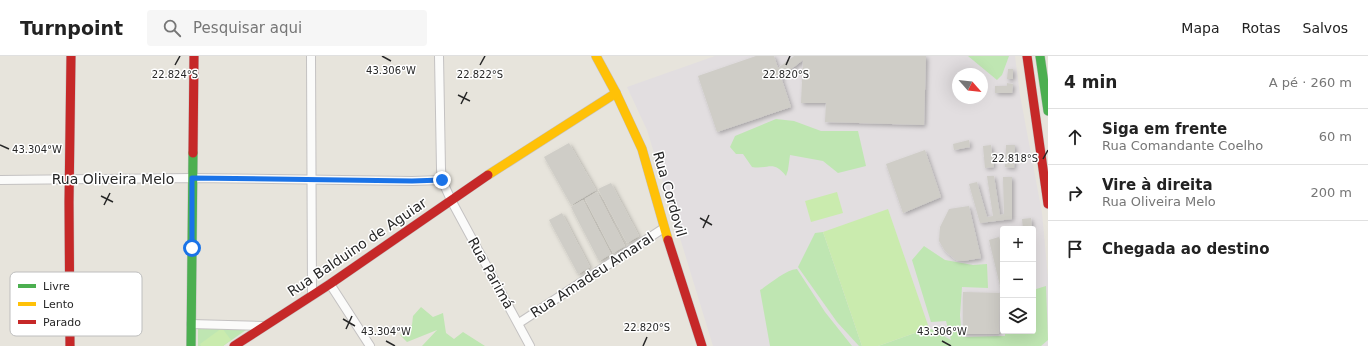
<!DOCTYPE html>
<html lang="pt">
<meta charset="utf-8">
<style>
:root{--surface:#fff;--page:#f6f6f6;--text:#222;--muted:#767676;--line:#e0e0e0}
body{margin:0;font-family:"DejaVu Sans",sans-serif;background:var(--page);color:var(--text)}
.controls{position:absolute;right:12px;bottom:12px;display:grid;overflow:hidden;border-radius:4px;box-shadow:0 4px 16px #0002}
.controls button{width:36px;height:36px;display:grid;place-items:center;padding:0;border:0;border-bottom:1px solid var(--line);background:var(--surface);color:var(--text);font:20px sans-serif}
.compass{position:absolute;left:952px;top:12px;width:36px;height:36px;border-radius:50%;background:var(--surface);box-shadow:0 4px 16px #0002;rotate:117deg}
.stop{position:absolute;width:12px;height:12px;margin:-9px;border:3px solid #1a73e8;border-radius:50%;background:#fff}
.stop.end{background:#1a73e8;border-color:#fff;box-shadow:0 1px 4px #0008}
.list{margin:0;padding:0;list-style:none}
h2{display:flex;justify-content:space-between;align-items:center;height:52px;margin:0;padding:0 16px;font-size:17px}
h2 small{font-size:13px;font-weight:400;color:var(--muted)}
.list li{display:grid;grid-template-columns:26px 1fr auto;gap:12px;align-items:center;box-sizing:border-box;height:56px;padding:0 16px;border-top:1px solid var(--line)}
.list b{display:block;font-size:15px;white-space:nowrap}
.list p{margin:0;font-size:13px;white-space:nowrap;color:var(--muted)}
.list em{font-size:13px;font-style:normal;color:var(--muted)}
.icon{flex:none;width:22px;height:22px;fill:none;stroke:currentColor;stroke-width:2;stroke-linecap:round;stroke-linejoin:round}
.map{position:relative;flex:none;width:1048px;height:290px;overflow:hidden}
header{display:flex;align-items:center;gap:24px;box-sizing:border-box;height:56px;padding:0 20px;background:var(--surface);border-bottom:1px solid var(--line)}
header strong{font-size:19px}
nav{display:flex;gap:22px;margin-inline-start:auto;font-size:14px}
.search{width:280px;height:36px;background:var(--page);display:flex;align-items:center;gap:10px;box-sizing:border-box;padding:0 14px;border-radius:4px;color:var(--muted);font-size:15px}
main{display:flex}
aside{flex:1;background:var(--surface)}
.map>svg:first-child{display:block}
</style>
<header>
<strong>Turnpoint</strong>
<div class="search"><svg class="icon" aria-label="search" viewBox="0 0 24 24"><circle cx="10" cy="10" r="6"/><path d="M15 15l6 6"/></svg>Pesquisar aqui</div>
<nav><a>Mapa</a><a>Rotas</a><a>Salvos</a></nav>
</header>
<main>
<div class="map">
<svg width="1048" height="290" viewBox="0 0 1048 290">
<defs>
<filter id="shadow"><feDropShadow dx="2" dy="2" stdDeviation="2" flood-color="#0004"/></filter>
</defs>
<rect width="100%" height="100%" fill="#e7e4dc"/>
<!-- industrial -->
<path fill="#e2dee0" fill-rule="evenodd" d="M 715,0 L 1015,0 L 1020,39 L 1042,157 L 1048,222 L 1048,290 L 713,290 L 647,74 L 627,31 ZM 958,18 L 982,18 L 982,42 L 958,42 ZM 1003,173 L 1033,173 L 1033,275 L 1003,275 Z"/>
<!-- green -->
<g fill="#bfe6b2">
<path d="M 968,0 L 1009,0 L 1002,19 L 997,24 Z"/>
<path d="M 776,63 L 794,65 L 821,75 L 858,75 L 866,110 L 838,117 L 823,105 L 790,99 L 788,114 L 786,120 C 773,103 768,114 752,111 L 743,98 L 736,98 L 730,91 L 735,80 Z"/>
<path d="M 823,176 L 862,290 L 859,290 L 837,266 L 798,211 L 815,177 Z"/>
<path d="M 924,190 L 945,204 L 973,209 L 987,208 L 988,232 L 962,231 L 960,259 L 962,281 L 1005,280 L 1005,275 L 1033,275 L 1033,234 L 1046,230 L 1048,284 L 1041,290 L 878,290 L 929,272 L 951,284 L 946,265 L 931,266 L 912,204 Z"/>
<path d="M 797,213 L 825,256 L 852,290 L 770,290 L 760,234 C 770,228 785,214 797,213 Z"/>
<path d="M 421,251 L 433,261 L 443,257 L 446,277 L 454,283 L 463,276 L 485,290 L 422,290 L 437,274 L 407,286 L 400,279 L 412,269 L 413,260 Z"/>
<path d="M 198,272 L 249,272 L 223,290 L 198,290 Z"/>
</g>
<!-- pitch -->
<g fill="#caebae">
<path d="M 837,136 L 843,157 L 811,166 L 805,145 Z"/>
<path d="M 888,153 L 929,272 L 878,290 L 862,290 L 823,176 Z"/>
<path d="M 222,272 L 231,284 L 223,290 L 201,290 L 200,288 Z"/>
</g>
<!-- building -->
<g fill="#cfcdc7" filter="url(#shadow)">
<path d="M 756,0 L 774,0 L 778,12 L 794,0 L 926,0 L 924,69 L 825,66 L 826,47 L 801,47 L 803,4 L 781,21 L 791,51 L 717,76 L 698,20 Z"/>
<path d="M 1008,13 L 1013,13 L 1013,23 L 1007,23 Z"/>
<path d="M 1007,27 L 1013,28 L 1012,37 L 995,37 L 995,30 L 1007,30 Z"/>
<path d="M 969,84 L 970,91 L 954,94 L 953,88 Z"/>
<path d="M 569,87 L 596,134 L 571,149 L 544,101 Z"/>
<path d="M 991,89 L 994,111 L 985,112 L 983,90 Z"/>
<path d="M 1006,89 L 1015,89 L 1014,112 L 1005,111 Z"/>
<path d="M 925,94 L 941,141 L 903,157 L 886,108 Z"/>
<path d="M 987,120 L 994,120 L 1000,159 L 1004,158 L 1003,121 L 1012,121 L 1012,163 L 980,167 L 969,128 L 977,126 L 987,161 L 993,160 Z"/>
<path d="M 611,127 L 639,180 L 627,187 L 598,133 Z"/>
<path d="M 597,136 L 625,190 L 613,197 L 585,143 Z"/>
<path d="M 583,144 L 611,198 L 599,205 L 571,151 Z"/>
<path d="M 969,150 L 981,202 L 963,205 L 956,204 L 945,195 L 939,185 L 940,171 L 949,153 Z"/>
<path d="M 562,157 L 590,211 L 578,218 L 549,164 Z"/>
<path d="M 1031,162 L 1032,173 L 1023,173 L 1022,163 Z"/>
<path d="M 999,181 L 1003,196 L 1002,238 L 989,184 Z"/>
<path d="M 963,236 L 1000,237 L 999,278 L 963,278 Z"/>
</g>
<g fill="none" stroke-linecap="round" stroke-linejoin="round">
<!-- street casing -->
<g stroke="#c4c2c2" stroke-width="10">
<g id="street">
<path d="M 311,0 L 312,239"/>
<path d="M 439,0 L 441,113 L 442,124 L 451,144 L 530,290"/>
<path d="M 0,124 L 192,122 L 412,125 L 442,124"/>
<path d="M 330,228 L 370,290"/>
<path d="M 519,267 L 664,172"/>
<path d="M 191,268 L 263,270"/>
</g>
</g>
<!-- fast casing -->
<g stroke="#c4c2c2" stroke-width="10">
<g id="fast">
<path d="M 1040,0 L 1048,55"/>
<path d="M 191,290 L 193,97"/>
</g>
</g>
<!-- slow casing -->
<g stroke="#c4c2c2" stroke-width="10">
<g id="slow">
<path d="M 596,0 L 616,37 L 642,93 L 668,184"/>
<path d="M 488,119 L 616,37"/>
</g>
</g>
<!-- jam casing -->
<g stroke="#c4c2c2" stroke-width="10">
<g id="jam">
<path d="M 1027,0 L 1048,148"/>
<path d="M 193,97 L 194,0"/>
<path d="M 668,184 L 702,290"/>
<path d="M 70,290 L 69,146 L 71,0"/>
<path d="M 234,290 L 330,228 L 488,119"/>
</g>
</g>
<!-- street -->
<use href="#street" stroke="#fbfbfa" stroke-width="8"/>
<!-- fast -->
<use href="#fast" stroke="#4caf50" stroke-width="9"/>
<!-- slow -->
<use href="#slow" stroke="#ffc107" stroke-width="9"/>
<!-- jam -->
<use href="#jam" stroke="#c62828" stroke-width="9"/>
</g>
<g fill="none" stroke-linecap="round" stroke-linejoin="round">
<!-- route -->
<path stroke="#1a73e8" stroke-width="5" d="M 192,192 L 192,122 L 412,125 L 442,124"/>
</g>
<!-- ticks -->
<path fill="none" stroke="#272727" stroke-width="1.5" d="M 382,0 L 391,5M 175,9 L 180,0M 480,9 L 485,0M 786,9 L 790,0M 458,39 L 470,45M 461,48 L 467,36M 0,89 L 9,93M 1043,103 L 1048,94M 101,140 L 113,146M 104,149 L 110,137M 700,162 L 712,169M 703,172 L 709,159M 343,263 L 355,270M 346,273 L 352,260M 386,285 L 395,290M 942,285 L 951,290M 643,290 L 647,281"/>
<g text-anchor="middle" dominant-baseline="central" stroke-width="3" stroke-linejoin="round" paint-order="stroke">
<!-- street labels -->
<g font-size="14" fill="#272727" stroke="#fff">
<text x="113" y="123">Rua Oliveira Melo</text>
<text transform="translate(670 138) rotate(74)">Rua Cordovil</text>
<text transform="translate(357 191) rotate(-34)">Rua Balduino de Aguiar</text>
<text transform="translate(491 217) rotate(61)">Rua Parimá</text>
<text transform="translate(592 219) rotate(-33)">Rua Amadeu Amaral</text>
</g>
</g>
<!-- legend -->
<rect x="10" y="216" width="132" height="64" rx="6" fill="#fff" stroke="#bebebe" stroke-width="1"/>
<rect x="18" y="228" width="18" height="4" fill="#4caf50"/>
<rect x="18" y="246" width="18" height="4" fill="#ffc107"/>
<rect x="18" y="264" width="18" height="4" fill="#c62828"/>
<g font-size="11" fill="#272727">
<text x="43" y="234">Livre</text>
<text x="43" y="252">Lento</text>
<text x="43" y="270">Parado</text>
</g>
<g font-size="10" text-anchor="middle" fill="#272727" stroke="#fff" stroke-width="3" stroke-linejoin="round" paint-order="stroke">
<text x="391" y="18">43.306°W</text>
<text x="175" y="22">22.824°S</text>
<text x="480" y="22">22.822°S</text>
<text x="786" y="22">22.820°S</text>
<text x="37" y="97">43.304°W</text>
<text x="1015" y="106">22.818°S</text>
<text x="647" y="275">22.820°S</text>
<text x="386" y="279">43.304°W</text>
<text x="942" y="279">43.306°W</text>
</g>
</svg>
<div class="controls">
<button>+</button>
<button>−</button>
<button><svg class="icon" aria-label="layers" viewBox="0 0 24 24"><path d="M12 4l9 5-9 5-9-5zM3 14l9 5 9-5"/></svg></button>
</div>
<svg class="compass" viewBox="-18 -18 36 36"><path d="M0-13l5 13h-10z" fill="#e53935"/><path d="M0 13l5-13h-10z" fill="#767676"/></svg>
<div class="stop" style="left:192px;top:192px"></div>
<div class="stop end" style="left:442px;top:124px"></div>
</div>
<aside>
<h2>4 min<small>A pé · 260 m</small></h2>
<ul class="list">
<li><svg class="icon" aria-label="ahead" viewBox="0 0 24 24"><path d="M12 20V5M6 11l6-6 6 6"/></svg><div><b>Siga em frente</b><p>Rua Comandante Coelho</p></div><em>60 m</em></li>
<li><svg class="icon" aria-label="right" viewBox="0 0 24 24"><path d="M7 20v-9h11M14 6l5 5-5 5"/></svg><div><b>Vire à direita</b><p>Rua Oliveira Melo</p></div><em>200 m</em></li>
<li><svg class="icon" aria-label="arrive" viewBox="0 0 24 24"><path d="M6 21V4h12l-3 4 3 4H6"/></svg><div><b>Chegada ao destino</b></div></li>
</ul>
</aside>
</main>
